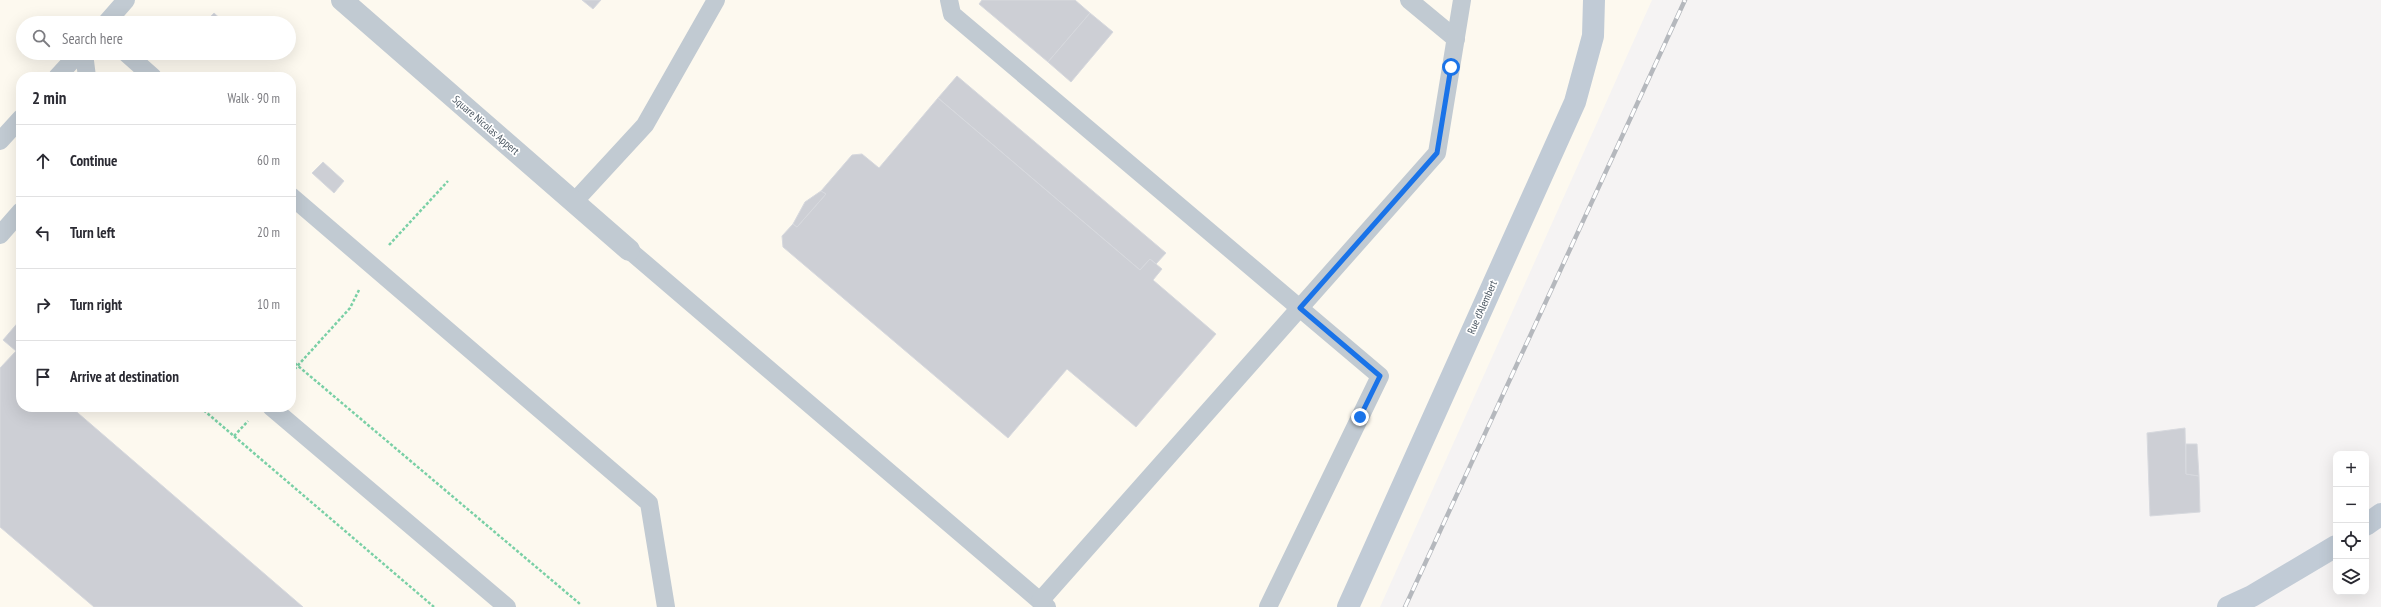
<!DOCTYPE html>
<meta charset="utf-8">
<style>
:root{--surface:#fff;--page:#f7f7f7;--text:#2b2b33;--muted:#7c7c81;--line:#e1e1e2}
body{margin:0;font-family:"PT Sans Narrow",sans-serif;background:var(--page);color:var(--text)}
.controls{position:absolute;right:12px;bottom:12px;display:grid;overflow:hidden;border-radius:8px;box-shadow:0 4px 16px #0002}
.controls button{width:36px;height:36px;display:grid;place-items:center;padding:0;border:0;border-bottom:1px solid var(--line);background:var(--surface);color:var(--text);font:20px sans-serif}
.stop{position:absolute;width:12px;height:12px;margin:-9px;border:3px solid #1a73e8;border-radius:50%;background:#fff}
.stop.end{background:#1a73e8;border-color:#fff;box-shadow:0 1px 4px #0008}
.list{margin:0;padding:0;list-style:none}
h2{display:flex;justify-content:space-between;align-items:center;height:52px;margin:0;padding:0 16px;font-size:17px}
h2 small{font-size:13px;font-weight:400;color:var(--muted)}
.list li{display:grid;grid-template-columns:26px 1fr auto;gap:12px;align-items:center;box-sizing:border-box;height:72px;padding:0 16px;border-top:1px solid var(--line)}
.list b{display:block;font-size:15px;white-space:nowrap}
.list em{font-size:13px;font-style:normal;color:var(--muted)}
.icon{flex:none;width:22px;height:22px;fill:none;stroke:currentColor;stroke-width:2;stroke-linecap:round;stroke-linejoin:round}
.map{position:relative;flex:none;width:2381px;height:607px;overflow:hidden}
.search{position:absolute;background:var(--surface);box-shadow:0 4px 16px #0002;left:16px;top:16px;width:280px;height:44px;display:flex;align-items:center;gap:10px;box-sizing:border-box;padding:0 14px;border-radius:22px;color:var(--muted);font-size:15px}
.panel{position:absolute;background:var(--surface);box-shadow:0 4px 16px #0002;left:16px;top:72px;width:280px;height:340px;border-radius:16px}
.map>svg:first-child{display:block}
</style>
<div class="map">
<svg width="2381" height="607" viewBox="0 0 2381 607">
<rect width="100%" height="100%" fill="#f5f3f3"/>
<!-- commercial -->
<path fill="#fdf9ef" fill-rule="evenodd" d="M 0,0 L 1652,0 L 1380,607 L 0,607 ZM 23,23 L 289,23 L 289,53 L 23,53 ZM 21,77 L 291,77 L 291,407 L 21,407 Z"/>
<!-- building -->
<g fill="#cdcfd5" stroke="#d7d9de">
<path d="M 582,0 L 601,0 L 593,9 Z"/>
<path d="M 982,0 L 1075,0 L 1090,13 L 1048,62 L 979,4 Z"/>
<path d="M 214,13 L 225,23 L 204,23 Z"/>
<path d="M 1090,13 L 1113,32 L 1071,82 L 1048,62 Z"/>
<path d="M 957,76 L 1166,253 L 1156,264 L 1150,259 L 1140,270 L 938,98 Z"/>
<path d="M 938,98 L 1140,270 L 1150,259 L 1162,269 L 1153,280 L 1216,334 L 1136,427 L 1067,369 L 1008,438 L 783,247 L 782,236 L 793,224 L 797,227 L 826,194 L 821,191 L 852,155 L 862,154 L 879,168 Z"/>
<path d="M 323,162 L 344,181 L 334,193 L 312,173 Z"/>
<path d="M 821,191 L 826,194 L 797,227 L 793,224 L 805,202 Z"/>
<path d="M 21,319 L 21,407 L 71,407 L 303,607 L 94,607 L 0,527 L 0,368 L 16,351 L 3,340 Z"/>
<path d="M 2185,428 L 2186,474 L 2199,476 L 2200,512 L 2150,516 L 2147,433 Z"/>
<path d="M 2186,444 L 2197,444 L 2199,476 L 2186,474 Z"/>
</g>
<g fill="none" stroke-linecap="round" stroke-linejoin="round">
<!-- path -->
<g stroke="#7ad0a6" stroke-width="2.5" stroke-dasharray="3 2" stroke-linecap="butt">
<path d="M 389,245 L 448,181"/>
<path d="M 291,360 L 580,604"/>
<path d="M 291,373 L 350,308 L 359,290"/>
<path d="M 200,407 L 434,607"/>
<path d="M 234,436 L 248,421"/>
</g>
<!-- lane -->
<g stroke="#c1cad2" stroke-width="18">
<path d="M 949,0 L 952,14 L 1380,376 L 1268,607"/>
<path d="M 1409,0 L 1456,39"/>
<path d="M 106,23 L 126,0"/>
<path d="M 84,53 L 87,77"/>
<path d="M 126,53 L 153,77"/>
<path d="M 57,77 L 79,53"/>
<path d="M 0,141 L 21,118"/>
<path d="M 291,196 L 649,503 L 666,607"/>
<path d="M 574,202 L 645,125 L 716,0"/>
<path d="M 0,235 L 21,211"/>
<path d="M 629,250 L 1047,607"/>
<path d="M 271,407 L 507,607"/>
<path d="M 1040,601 L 1437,153 L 1462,0"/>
</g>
<!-- street -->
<path stroke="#c1cad2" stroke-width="22" d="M 342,0 L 629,250"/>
<!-- secondary -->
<g stroke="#c1cbd6" stroke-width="22">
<path d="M 2366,525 L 2381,514"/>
<path d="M 1348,607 L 1575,102 L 1593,36 L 1594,0"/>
<path d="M 2228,607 L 2252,596 L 2336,546"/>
</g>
<!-- rail casing -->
<g stroke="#b5b8bd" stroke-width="4.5">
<path id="rail" d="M 1405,607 L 1685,0"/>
</g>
<!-- rail -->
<use href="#rail" stroke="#fff" stroke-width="3" stroke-dasharray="9" stroke-linecap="butt"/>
</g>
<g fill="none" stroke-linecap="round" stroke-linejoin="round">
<!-- route -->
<path stroke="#1a73e8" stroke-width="5" d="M 1360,417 L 1380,376 L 1300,308 L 1437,153 L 1451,67"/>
</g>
<g text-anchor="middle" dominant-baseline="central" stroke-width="3.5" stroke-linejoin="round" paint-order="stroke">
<!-- street labels -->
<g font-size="11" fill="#4a5661" stroke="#fff">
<text transform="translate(486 125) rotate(41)">Square Nicolas Appert</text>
<text transform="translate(1482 307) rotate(-66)">Rue d’Alembert</text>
</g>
</g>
</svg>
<div class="controls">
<button>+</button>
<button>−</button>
<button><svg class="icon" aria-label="locate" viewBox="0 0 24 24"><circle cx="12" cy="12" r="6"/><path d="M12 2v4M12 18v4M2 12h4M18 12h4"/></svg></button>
<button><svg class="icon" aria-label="layers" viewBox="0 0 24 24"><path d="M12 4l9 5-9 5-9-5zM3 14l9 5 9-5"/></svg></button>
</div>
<div class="stop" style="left:1451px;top:67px"></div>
<div class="stop end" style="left:1360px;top:417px"></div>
<div class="search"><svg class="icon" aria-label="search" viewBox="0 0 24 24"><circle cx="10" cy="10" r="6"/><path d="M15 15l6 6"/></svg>Search here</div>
<section class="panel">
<h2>2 min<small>Walk · 90 m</small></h2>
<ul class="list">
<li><svg class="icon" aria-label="ahead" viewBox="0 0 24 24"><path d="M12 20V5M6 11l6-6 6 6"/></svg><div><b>Continue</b></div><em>60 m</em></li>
<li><svg class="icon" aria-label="left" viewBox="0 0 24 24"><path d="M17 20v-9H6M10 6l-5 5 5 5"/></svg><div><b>Turn left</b></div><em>20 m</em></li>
<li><svg class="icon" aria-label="right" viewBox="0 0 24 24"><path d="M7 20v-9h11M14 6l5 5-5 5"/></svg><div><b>Turn right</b></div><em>10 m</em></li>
<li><svg class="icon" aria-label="arrive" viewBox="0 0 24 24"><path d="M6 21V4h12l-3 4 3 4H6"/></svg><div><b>Arrive at destination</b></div></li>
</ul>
</section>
</div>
